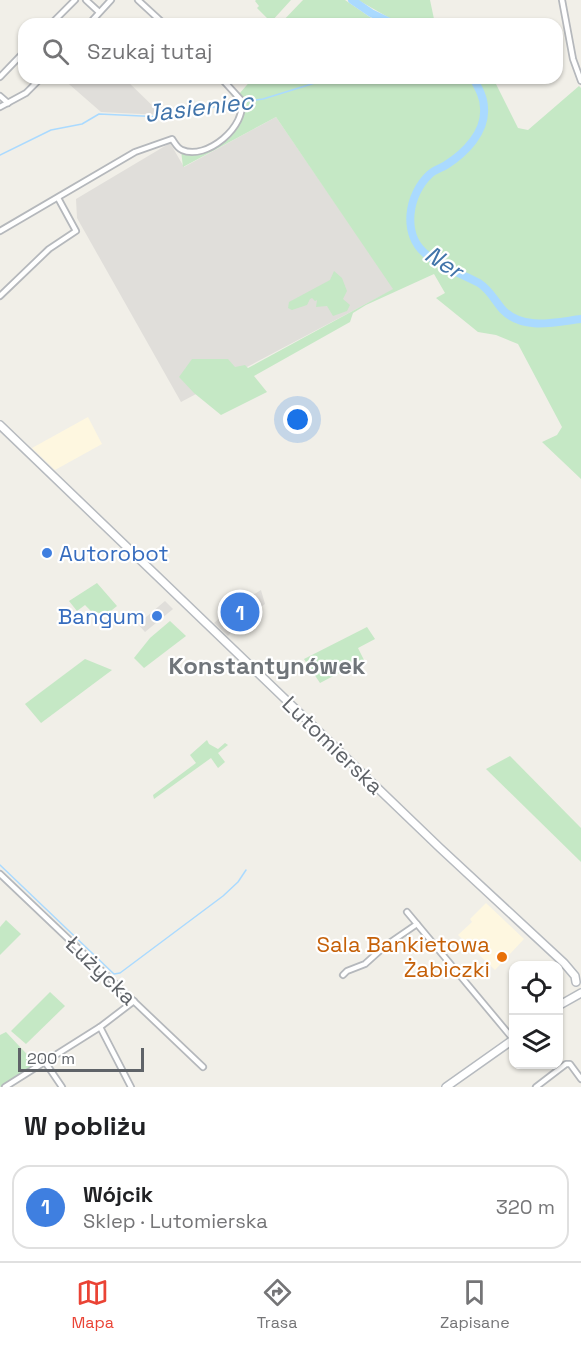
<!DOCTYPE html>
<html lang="pl">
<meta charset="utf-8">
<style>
:root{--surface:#fff;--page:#f2f2f2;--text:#202124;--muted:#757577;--line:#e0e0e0;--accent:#ea4335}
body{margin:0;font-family:"Space Grotesk",sans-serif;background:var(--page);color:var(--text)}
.controls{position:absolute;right:18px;bottom:18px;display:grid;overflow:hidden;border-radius:12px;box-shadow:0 2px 4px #0004}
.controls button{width:54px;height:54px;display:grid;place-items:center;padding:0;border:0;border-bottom:2px solid var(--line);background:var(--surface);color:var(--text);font:30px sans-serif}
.scale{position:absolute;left:18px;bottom:15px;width:126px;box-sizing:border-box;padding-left:6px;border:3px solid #5f6368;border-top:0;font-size:16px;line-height:21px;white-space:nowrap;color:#5f6368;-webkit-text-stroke:4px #fff;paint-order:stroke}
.you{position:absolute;left:298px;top:420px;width:21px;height:21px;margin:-15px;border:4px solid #fff;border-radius:50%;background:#1a73e8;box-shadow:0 0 0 9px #1a73e833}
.badge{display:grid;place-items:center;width:39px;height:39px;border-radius:50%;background:var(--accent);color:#fff;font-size:20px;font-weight:700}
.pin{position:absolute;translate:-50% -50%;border:3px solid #fff;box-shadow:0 2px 6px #0006}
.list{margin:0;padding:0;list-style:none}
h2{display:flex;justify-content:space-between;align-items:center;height:78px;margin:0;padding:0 24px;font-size:26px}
h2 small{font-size:20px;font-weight:400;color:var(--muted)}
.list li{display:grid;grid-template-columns:39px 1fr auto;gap:18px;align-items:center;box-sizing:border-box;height:84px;margin:0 12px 12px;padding:0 12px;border:2px solid var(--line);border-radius:18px}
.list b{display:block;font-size:22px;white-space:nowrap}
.list p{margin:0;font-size:20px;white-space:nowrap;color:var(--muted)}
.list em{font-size:20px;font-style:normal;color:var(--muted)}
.icon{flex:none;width:33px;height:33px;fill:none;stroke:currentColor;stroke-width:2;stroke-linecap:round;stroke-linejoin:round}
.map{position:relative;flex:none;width:581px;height:1087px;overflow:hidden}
.search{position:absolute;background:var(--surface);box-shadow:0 2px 4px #0004;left:18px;right:18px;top:18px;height:66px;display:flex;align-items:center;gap:15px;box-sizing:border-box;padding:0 21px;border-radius:18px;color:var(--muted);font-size:22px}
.sheet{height:174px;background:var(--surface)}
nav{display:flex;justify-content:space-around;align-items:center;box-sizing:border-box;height:84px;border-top:2px solid var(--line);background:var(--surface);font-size:16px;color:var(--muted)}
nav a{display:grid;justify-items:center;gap:3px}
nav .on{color:var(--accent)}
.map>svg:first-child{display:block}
</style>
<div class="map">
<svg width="581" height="1087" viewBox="0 0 581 1087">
<rect width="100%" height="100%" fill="#f1efe8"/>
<!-- commercial -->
<g fill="#fef7e0">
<path d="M 88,417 L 102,444 L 55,470 L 32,448 Z"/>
<path d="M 486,903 L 524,939 L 495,970 L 458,935 L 472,922 L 470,919 Z"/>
</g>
<!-- industrial -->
<g fill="#e0deda">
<path d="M 62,78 L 124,78 L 162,115 L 101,112 Z"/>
<path d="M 276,117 L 394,289 L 181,402 L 77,218 L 76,199 L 170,143 L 184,167 Z"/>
<path d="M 261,590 L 265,604 L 241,622 L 228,636 L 214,623 L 230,609 Z"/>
<path d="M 165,601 L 173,609 L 145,632 L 138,624 Z"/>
</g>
<!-- green -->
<g fill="#c5e8c5">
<path d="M 256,0 L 291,0 L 271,22 L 257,8 L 259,6 L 255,1 Z"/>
<path d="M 303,0 L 345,0 L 380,24 L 280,24 Z"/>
<path d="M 358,0 L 430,0 L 434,19 L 438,24 L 400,24 Z"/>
<path d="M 253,78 L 493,78 L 518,128 L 528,130 L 579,86 L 581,88 L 581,479 L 542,442 L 557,435 L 562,427 L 518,344 L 496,335 L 478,332 L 436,298 L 445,293 L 434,274 L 366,305 L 353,313 L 350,322 L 254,376 L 267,392 L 221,415 L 194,393 L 179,377 L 192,359 L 228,359 L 235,367 L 245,365 L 248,368 L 393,289 L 276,117 L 183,167 L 181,150 L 205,150 L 228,134 L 237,123 L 243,107 L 248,110 L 239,94 Z"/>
<path d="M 334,271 L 342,278 L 347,291 L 343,299 L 350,305 L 347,311 L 333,316 L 327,306 L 316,307 L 317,300 L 315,301 L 312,298 L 310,299 L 307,305 L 292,310 L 288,308 L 289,302 L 330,280 Z"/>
<path d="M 97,583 L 117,606 L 107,614 L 92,612 L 85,605 L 77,611 L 69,601 Z"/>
<path d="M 170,621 L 186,636 L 144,668 L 134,658 L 150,638 Z"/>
<path d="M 367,627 L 375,639 L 358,648 L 364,660 L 320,683 L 304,659 Z"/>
<path d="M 85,659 L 112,670 L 41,723 L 25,704 Z"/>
<path d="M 207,740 L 209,744 L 218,749 L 225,743 L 228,745 L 218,753 L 225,762 L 218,768 L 211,758 L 154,799 L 153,795 L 196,763 L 190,755 Z"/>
<path d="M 510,756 L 581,828 L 581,862 L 486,769 Z"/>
<path d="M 6,920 L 21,934 L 0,955 L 0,927 Z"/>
<path d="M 50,992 L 65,1006 L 26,1044 L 11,1031 Z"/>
<path d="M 6,1032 L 37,1065 L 0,1087 L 0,1035 Z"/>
</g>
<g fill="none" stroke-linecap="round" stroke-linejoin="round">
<!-- stream -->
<g stroke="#aadaff" stroke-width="1.5">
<path d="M 0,155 L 51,130 L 82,124 L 99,114 L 163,117 L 240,102 L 263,99 L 331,78"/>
<path d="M 0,865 L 114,974 L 120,973 L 223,896 L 238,882 L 246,870"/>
</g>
<!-- river -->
<g stroke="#aadaff" stroke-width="8">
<path d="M 352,0 L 371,13 L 394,24"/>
<path d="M 473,78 C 478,87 484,97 484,108 C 486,132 465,153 446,165 C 441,168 434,170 430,174 C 408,194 401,235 427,255 C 442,267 462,274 479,283 C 490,290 495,301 503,310 C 523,331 556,322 581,319"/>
</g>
<!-- street casing -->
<g stroke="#b5b8bc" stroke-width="8">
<g id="street">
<path d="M 86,0 L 99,12"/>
<path d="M 138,0 L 164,24"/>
<path d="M 562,0 L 573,59 L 581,81"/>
<path d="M 51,24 L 75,0"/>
<path d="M 89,24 L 111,0"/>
<path d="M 0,77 L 24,52"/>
<path d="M 0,96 L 8,103"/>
<path d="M 0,107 L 26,93 L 41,78"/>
<path d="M 0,231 L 135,152 L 172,139 C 175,143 177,148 182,150 C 206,161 248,126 241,100 L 221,78"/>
<path d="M 0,296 L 49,249 L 76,231 L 58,198"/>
<path d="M 0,874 L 203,1067"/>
<path d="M 407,912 L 513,1039"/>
<path d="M 343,975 L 347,971 L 365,964 L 385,946 L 417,924"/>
<path d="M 100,1027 L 131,1087"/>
<path d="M 45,1062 L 62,1087"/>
<path d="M 5,1087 L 100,1027 L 134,1001"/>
<path d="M 536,1087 L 566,1064 L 570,1064 L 581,1079"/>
</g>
</g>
<!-- secondary casing -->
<g stroke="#b6babf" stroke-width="10">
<g id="secondary">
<path d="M 0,425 L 440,848 L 564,963 L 575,976 L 576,982"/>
<path d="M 558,1006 L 581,993"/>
<path d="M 446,1087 L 514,1039"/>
</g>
</g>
<!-- street -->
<use href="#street" stroke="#fff" stroke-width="4.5"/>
<!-- secondary -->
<use href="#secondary" stroke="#fff" stroke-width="7"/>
</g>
<!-- markers -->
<g fill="#3f7fe0" stroke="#fff" stroke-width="2">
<circle cx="47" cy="553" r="6"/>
<circle cx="157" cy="616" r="6"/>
</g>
<circle fill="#e8710a" stroke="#fff" stroke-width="2" cx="502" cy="957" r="6"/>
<g text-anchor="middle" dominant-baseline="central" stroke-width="4.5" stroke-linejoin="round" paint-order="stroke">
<!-- shop labels -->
<g font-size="22" fill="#366cbe" stroke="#fff" text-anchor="start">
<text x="59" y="553">Autorobot</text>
<text x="145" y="616" text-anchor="end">Bangum</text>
</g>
<!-- street labels -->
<g font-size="22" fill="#5f6368" stroke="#fff">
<text transform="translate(333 745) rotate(44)">Lutomierska</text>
<text transform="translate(101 970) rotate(44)">Łużycka</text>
</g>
<!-- food labels -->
<g font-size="22" fill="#c56008" stroke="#fff" text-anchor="end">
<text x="490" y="944">Sala Bankietowa<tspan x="490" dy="25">Żabiczki</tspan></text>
</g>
<!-- water labels -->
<g font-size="24" font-style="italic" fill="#4174aa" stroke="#fff">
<text transform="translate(199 107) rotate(-7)">Jasieniec</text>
<text transform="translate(444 262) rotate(33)">Ner</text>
</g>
<!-- neighbourhood labels -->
<g font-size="24" font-weight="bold" fill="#70757a" stroke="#fff">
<text x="267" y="665">Konstantynówek</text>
</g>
</g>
</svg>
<div class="controls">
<button><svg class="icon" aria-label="locate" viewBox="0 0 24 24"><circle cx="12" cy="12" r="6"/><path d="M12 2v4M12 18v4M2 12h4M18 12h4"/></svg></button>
<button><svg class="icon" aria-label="layers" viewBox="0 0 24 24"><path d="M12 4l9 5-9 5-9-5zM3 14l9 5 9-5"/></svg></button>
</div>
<div class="scale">200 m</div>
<div class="you"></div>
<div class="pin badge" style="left:240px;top:612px;background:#3f7fe0">1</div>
<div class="search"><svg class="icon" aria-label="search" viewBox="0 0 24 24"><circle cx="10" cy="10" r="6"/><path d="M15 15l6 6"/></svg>Szukaj tutaj</div>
</div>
<section class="sheet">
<h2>W pobliżu<small></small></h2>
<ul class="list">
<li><span class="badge" style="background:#3f7fe0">1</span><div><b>Wójcik</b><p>Sklep · Lutomierska</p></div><em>320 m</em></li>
</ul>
</section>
<nav>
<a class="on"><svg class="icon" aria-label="map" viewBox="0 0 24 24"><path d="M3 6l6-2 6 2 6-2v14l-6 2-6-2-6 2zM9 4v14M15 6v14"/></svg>Mapa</a>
<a><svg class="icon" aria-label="directions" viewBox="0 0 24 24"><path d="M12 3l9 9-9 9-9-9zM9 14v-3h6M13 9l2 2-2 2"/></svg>Trasa</a>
<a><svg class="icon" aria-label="saved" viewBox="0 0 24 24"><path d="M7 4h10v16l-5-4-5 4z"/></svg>Zapisane</a>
</nav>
